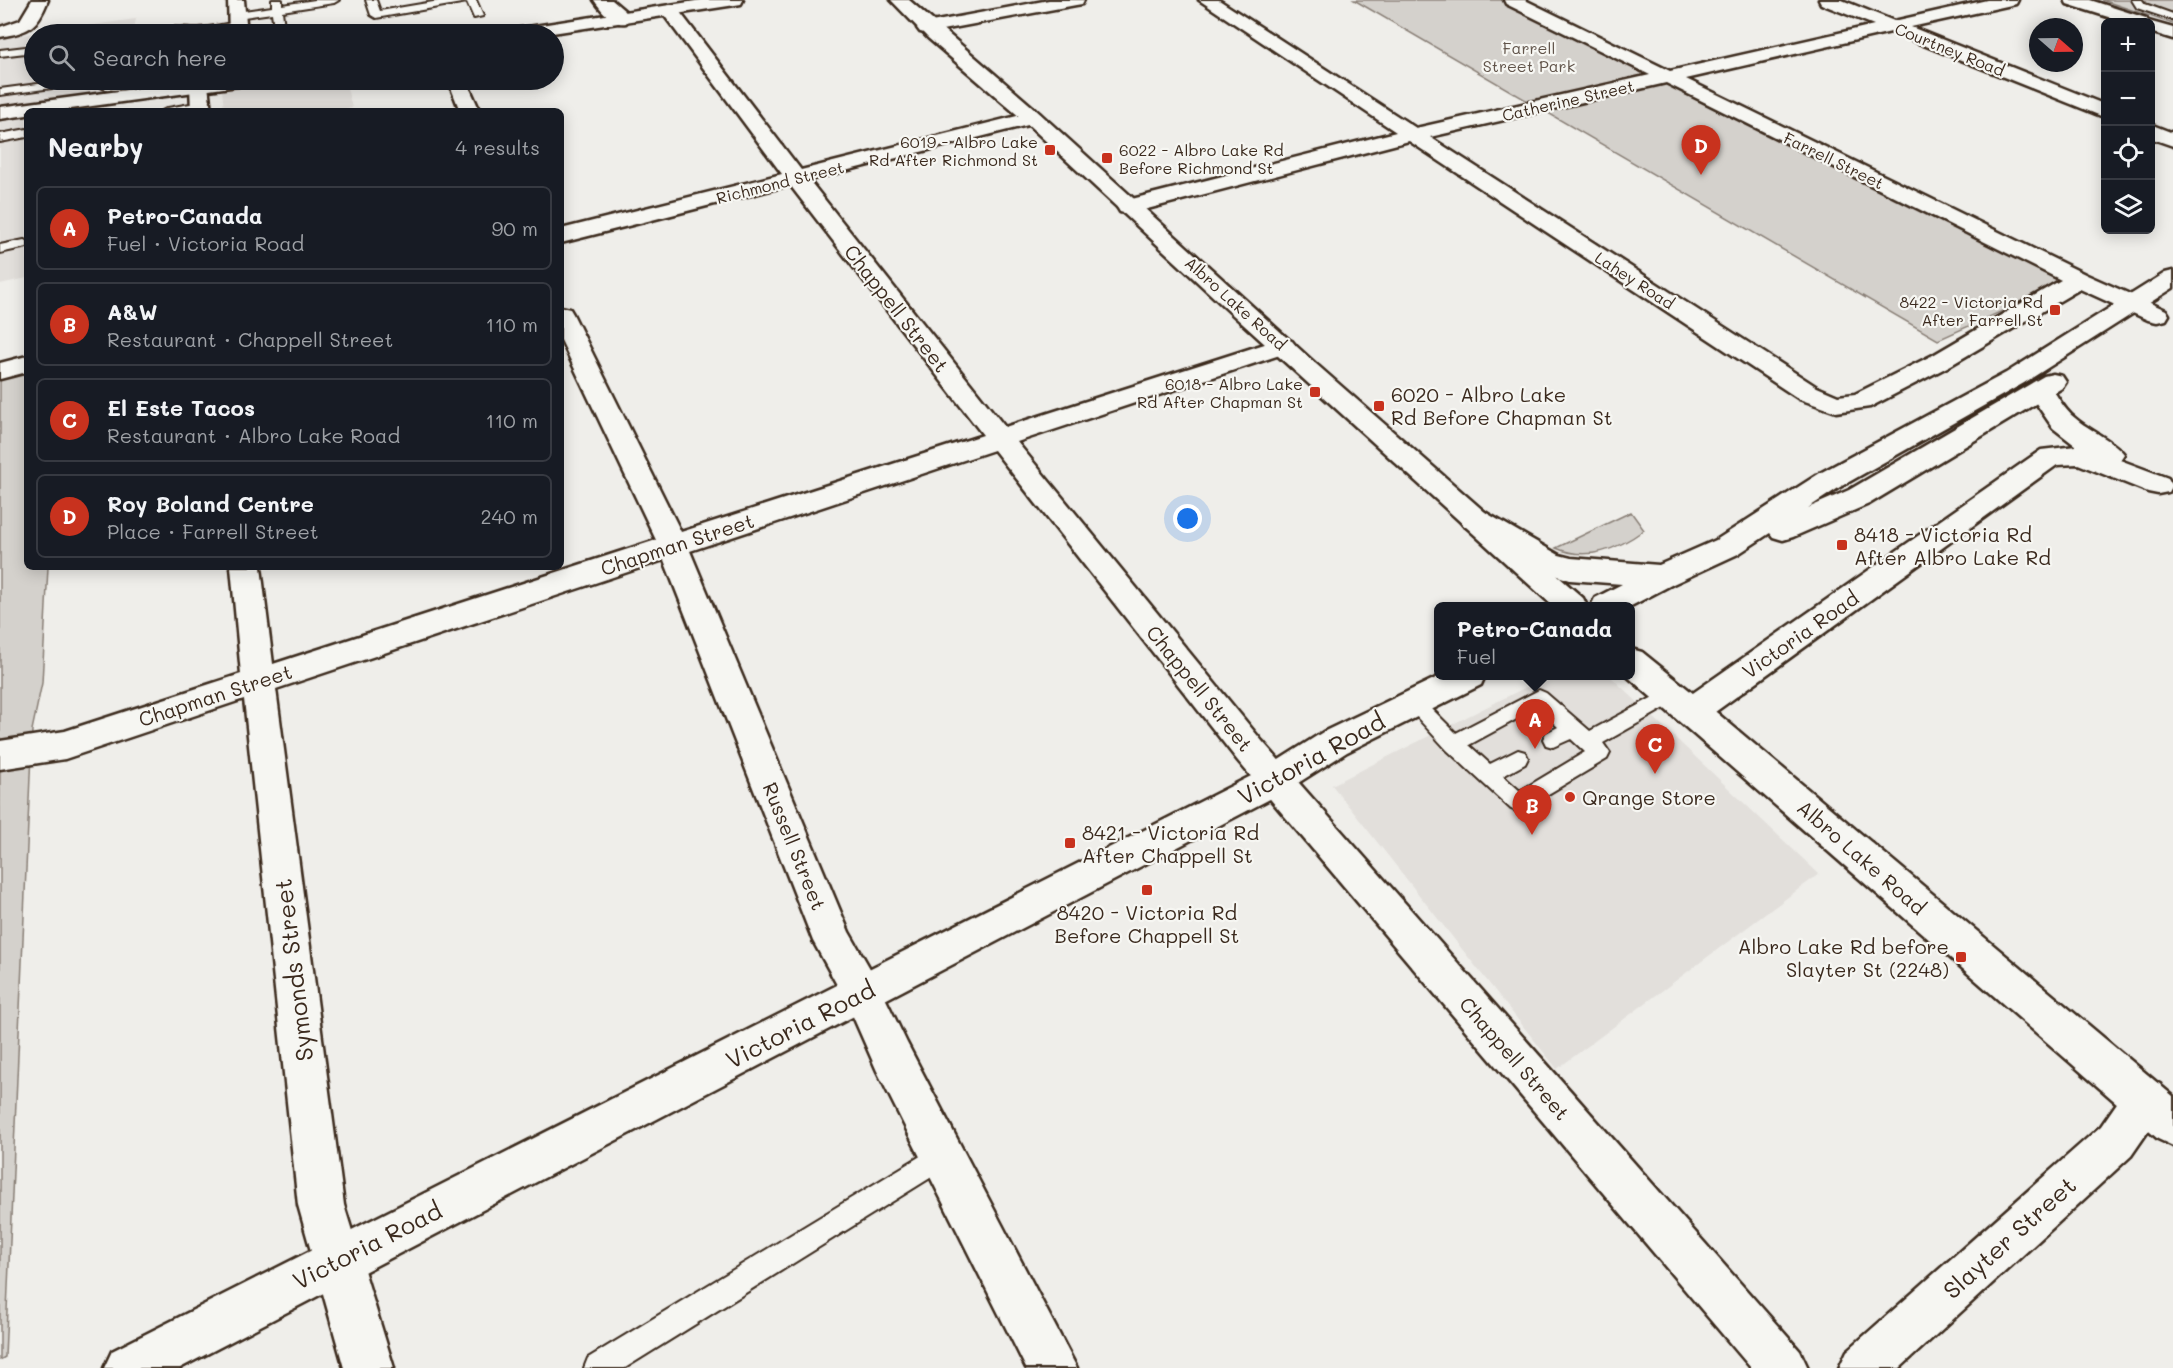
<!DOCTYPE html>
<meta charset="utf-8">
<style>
:root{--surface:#171b24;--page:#242831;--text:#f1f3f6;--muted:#9ea1a6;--line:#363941;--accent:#c8321e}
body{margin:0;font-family:Mali,sans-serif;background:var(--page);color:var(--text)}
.controls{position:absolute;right:18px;top:18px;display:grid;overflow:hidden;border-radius:9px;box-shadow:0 3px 15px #0003}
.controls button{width:54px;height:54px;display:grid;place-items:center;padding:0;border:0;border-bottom:2px solid var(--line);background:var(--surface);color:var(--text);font:30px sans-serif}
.compass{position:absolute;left:2029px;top:18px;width:54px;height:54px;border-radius:50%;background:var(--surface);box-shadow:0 3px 15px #0003;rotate:110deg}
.you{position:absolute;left:1188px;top:519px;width:21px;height:21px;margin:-15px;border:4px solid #fff;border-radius:50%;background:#1a73e8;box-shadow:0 0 0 9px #1a73e833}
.badge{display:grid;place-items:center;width:39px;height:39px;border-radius:50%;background:var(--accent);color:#fff;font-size:20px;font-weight:700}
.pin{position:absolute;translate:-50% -50px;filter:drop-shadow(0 2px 3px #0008)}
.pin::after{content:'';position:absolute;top:32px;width:21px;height:18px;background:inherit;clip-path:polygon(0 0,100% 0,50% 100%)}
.popup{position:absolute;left:1434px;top:602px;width:201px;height:78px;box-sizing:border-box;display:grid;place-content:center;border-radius:9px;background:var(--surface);filter:drop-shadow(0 2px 4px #0005);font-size:20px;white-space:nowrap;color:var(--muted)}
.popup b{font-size:22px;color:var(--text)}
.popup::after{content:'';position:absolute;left:50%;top:100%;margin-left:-12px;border:12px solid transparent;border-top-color:var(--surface)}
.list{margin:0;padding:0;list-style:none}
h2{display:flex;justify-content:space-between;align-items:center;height:78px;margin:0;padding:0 24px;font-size:26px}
h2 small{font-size:20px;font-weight:400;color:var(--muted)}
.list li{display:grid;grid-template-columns:39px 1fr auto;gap:18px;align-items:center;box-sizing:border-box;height:84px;margin:0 12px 12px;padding:0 12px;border:2px solid var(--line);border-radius:9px}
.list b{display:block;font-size:22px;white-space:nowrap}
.list p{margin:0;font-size:20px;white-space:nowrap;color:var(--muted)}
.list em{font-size:20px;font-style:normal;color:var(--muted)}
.icon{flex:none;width:33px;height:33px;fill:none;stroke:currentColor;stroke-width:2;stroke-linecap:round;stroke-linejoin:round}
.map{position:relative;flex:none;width:2173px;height:1368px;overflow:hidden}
.search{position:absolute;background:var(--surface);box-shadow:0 3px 15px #0003;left:24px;top:24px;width:540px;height:66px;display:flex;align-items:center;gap:15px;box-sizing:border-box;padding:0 21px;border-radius:33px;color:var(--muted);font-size:22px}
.panel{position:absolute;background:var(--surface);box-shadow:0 3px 15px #0003;left:24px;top:108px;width:540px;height:462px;border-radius:9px}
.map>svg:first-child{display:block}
</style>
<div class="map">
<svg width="2173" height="1368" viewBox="0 0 2173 1368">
<rect width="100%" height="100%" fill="#efeeea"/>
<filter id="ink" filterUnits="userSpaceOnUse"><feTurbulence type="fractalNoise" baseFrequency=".0167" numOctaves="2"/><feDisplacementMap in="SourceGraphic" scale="12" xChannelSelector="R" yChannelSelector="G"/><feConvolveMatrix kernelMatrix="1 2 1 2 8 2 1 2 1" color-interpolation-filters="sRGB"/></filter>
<g filter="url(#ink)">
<!-- built -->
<g fill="#e2dfdb">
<path d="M 136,19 L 133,34 L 34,34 L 34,80 L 124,80 L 124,82 L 87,102 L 84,111 L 27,111 L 27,278 L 0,284 L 0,22 L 10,20 L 6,37 Z"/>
<path d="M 281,80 L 345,80 L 352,108 L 336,111 L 224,111 L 222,90 Z"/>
<path d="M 1548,676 L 1610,676 L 1819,874 L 1557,1069 L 1332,785 Z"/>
</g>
<!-- green -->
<g fill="#d4d1cc" stroke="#887e75" stroke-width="1.5">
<path d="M 1354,0 L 1506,0 L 2071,280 L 1938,340 Z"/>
<path d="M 2102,0 L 2173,0 L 2173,24 Z"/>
<path d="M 27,365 L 27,567 L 48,567 L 42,683 L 32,730 L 5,1357 L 0,1360 L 0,372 Z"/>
<path d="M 1631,512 L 1644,530 C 1618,549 1588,562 1556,548 Z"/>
</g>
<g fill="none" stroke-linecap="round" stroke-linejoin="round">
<!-- lane casing -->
<g stroke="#3b2a1e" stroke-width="4">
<g id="lane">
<path d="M 272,0 L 282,0 L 282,5 L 315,0 L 339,0 L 334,3 L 282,11 L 285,34 L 275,34 L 272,13 L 237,18 L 232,15 L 237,12 L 272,7 Z"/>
<path d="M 366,0 L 376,0 L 380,11 L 445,0 L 476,0 L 483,16 L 474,18 L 467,2 L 376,18 L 371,15 Z"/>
<path d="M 2132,0 L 2142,0 L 2145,4 L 2173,14 L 2173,20 L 2137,8 Z"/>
<path d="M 238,22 L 242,23 L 242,27 L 202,34 L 187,32 L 147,34 C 160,24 184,28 199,28 C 212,27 225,24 238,22 Z"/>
<path d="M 34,46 L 34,52 L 0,56 L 0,50 Z"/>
<path d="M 68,80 L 95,80 L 89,83 L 0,95 L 0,89 Z"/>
<path d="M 134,80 L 143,80 L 146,82 C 137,88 110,93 101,87 L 107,84 Z"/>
<path d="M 201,102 L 207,105 L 205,107 L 187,111 L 162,111 L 168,108 Z"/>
<path d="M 27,129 L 27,137 L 0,142 L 0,134 Z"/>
<path d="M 24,240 L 27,241 L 27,247 L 0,253 L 0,245 Z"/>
<path d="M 1672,687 L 1679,690 L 1682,695 L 1679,700 L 1603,743 L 1610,753 L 1607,759 L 1518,812 L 1511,809 L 1447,750 L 1404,703 L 1407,698 L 1414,695 L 1421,698 L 1456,733 L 1539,690 L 1546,693 L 1590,731 ZM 1537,708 L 1558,727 L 1546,733 L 1543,739 L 1546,745 L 1553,747 L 1571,739 L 1585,752 L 1520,791 L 1503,776 L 1525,764 L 1528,758 L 1525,752 L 1518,750 L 1490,764 L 1469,745 Z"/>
<path d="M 942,1143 L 951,1147 L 955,1156 L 951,1165 L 625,1368 L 584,1368 L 588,1358 Z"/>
</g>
</g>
<!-- street casing -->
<g stroke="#3b2a1e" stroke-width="5">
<g id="street">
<path d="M 32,0 L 48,0 C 37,28 29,32 0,37 L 0,27 L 20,20 Z"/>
<path d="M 228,0 L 244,0 L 247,34 L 229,34 Z"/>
<path d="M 594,0 L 612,0 L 625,11 L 629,19 L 626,23 C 613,26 601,10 594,0 Z"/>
<path d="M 1049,0 L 1084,0 L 1082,4 L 1076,5 L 926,33 L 920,32 L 917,28 L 920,24 L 926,23 Z"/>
<path d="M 1199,0 L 1219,0 L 1416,128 L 1650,75 L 1506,4 L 1504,0 L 1525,0 L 1670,71 L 1874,25 L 1821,4 L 1819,0 L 1842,0 L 1894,21 L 1987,0 L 2018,0 L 2016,4 L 1911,27 L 2106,105 L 2106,118 L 1891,32 L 1686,79 L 2087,275 L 2166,310 L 2169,315 L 2166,320 L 2157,322 L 2148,320 L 2080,289 L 1951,365 L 1870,407 L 1836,412 L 1799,399 L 1409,141 L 1128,214 L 1120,212 L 1117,207 L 1120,202 L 1396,132 ZM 1666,83 L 2061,280 L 1933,355 L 1855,394 L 1838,396 L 1817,387 L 1430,137 Z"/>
<path d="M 2065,0 L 2090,0 L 2146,18 L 2148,21 L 2173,28 L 2173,39 L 2150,32 L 2150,22 L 2124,22 L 2067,4 Z"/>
<path d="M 670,6 L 676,7 L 801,170 L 1033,112 L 1040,114 L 1043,118 L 1040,122 L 809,180 L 1005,427 L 1274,341 L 1283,338 L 1292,341 L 1296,346 L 1292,351 L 1017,442 L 1262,741 L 1800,1351 L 1808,1368 L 1751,1368 L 1238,761 L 994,450 L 690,551 L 849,932 L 876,979 L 907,1043 L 1077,1368 L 1026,1368 L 877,1071 L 848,1005 L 813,941 L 664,560 L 276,689 L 344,1205 L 394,1368 L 344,1368 L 298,1205 L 244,699 L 65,759 L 0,769 L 0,741 L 65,731 L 241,674 L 231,567 L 261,567 L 273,664 L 656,540 L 561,340 L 561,307 L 570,309 L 573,314 L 681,532 L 983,435 L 790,185 L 561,243 L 561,229 L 782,174 L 661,11 L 664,7 Z"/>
<path d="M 200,80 L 206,81 L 208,85 L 211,111 L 191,111 L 190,85 L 192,81 Z"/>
<path d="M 448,80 L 466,80 L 480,111 L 460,111 Z"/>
<path d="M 2150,124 L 2173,133 L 2173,146 L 2150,138 Z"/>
<path d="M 27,356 L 27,372 L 0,379 L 0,363 Z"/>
<path d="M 2040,382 L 2049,384 C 2057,395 2064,410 2075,418 C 2087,429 2116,442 2124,454 L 2120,460 L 2168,478 L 2172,485 L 2168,492 L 2158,494 L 2148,492 L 2078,464 L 2057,465 L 1704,720 L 1692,724 L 1680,720 L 1675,711 L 1680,702 L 2041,450 L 2076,446 L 2053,428 L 2027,390 L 2031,384 Z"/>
<path d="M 2145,1078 L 2160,1084 L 2166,1099 L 2160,1114 L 2131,1156 L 1900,1368 L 1839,1368 L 1847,1351 L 2101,1126 L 2130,1084 Z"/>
</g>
</g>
<!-- secondary casing -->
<g stroke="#3b2a1e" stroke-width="5">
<g id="secondary">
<path d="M 702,0 L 743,0 L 741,4 L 735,5 L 546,34 L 506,34 L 509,30 L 515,29 Z"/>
<path d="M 891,0 L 909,0 L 1035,109 L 1316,364 L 1583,598 L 1587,606 L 1553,606 L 1233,315 L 1021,118 L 928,38 Z"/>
<path d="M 201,80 L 247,80 L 245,84 L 238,86 L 56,111 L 27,111 L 27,115 L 0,119 L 0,107 Z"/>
<path d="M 1631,649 L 1642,652 L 1704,702 L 2173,1096 L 2173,1146 L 2158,1139 L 1627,676 L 1631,676 Z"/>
</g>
</g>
<!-- primary casing -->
<g stroke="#3b2a1e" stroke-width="5">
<g id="primary">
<path d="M 2173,271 L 2173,288 L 2024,383 L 1840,487 L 1808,508 L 1849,490 L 2044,376 L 2053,374 L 2062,376 L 2066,382 L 2062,388 L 1869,504 L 1793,537 L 1783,540 L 1773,537 L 1770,533 L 1738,554 L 1673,584 L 1631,606 L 1591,606 L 1595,598 L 1622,584 L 1570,580 L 1537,569 L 1463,525 L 1458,518 L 1463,511 L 1473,508 L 1483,511 L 1559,555 L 1571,558 L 1659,565 L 1716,540 L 1820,473 L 2006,373 L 2165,273 Z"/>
<path d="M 1440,676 L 1485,676 L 1481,685 L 1347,752 L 1287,790 L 180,1368 L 104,1368 L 112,1351 L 1263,770 L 1323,732 Z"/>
</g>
</g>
<!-- lane -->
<use href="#lane" fill="#f6f6f2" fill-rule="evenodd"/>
<!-- street -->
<use href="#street" fill="#f6f6f2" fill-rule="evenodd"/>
<!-- secondary -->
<use href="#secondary" fill="#f6f6f2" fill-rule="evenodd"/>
<!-- primary -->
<use href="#primary" fill="#f6f6f2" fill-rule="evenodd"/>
</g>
</g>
<!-- markers -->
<g fill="#c8321e" stroke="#f6f6f2" stroke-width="2">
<rect x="1044" y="144" width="12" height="12" rx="3"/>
<rect x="1101" y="152" width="12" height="12" rx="3"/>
<rect x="2049" y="304" width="12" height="12" rx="3"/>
<rect x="1309" y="386" width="12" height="12" rx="3"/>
<rect x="1373" y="400" width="12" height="12" rx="3"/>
<rect x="1836" y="539" width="12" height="12" rx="3"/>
<circle cx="1570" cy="797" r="6"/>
<rect x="1064" y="837" width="12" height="12" rx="3"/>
<rect x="1141" y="884" width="12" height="12" rx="3"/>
<rect x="1955" y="951" width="12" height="12" rx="3"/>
</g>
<g text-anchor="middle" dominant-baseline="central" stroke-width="4.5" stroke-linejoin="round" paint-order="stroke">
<!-- far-park labels -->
<g font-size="16" fill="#61544a" stroke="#f6f6f2">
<text x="1529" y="47">Farrell<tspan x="1529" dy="18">Street Park</tspan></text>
</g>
<!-- far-street labels -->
<g font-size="16" fill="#3b2a1e" stroke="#f6f6f2">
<text transform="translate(1950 49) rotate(22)">Courtney Road</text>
<text transform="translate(1568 100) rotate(-13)">Catherine Street</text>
<text transform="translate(1834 160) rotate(26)">Farrell Street</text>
<text transform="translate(780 182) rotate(-14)">Richmond Street</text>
<text transform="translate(1635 280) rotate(33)">Lahey Road</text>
<text transform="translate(1236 303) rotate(42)">Albro Lake Road</text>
</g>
<!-- far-poi labels -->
<g font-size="16" fill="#3b2a1e" stroke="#f6f6f2" text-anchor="end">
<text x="1038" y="141">6019 - Albro Lake<tspan x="1038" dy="18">Rd After Richmond St</tspan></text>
<text x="1119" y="149" text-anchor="start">6022 - Albro Lake Rd<tspan x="1119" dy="18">Before Richmond St</tspan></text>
<text x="2043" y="301">8422 - Victoria Rd<tspan x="2043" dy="18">After Farrell St</tspan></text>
<text x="1303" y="383">6018 - Albro Lake<tspan x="1303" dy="18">Rd After Chapman St</tspan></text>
</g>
<!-- street labels -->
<g font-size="20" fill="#3b2a1e" stroke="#f6f6f2">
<text transform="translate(897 308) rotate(52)">Chappell Street</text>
<text transform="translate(677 544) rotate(-18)">Chapman Street</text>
<text transform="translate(1800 634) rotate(-35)">Victoria Road</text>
<text transform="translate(1200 688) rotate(51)">Chappell Street</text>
<text transform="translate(215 695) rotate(-18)">Chapman Street</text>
<text transform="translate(795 846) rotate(68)">Russell Street</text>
<text transform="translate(1862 857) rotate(41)">Albro Lake Road</text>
<text transform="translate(1515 1058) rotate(49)">Chappell Street</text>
</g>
<!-- poi labels -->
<g font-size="20" fill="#3b2a1e" stroke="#f6f6f2" text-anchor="start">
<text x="1391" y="394">6020 - Albro Lake<tspan x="1391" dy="23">Rd Before Chapman St</tspan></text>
<text x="1854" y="534">8418 - Victoria Rd<tspan x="1854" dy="23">After Albro Lake Rd</tspan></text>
<text x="1582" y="797">Qrange Store</text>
<text x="1082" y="832">8421 - Victoria Rd<tspan x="1082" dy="23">After Chappell St</tspan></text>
<text x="1147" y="912" text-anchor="middle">8420 - Victoria Rd<tspan x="1147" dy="23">Before Chappell St</tspan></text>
<text x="1949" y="946" text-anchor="end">Albro Lake Rd before<tspan x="1949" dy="23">Slayter St (2248)</tspan></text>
</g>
<!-- near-street labels -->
<g font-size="24" fill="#3b2a1e" stroke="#f6f6f2">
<text transform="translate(1311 758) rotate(-29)">Victoria Road</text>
<text transform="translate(293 970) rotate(-97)">Symonds Street</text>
<text transform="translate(800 1024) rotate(-27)">Victoria Road</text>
<text transform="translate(2009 1237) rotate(-42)">Slayter Street</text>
<text transform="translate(367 1245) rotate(-27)">Victoria Road</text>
</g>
</g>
</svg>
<div class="controls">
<button>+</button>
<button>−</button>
<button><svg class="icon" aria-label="locate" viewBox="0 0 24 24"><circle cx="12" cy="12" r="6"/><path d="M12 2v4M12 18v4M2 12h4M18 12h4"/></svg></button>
<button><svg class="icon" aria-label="layers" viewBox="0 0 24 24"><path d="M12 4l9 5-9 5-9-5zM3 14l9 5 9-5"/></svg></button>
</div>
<svg class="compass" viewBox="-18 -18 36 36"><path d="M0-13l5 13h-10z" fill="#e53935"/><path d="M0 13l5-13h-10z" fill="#9ea1a6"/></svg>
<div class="you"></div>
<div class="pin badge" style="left:1535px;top:749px">A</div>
<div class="popup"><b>Petro-Canada</b>Fuel</div>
<div class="pin badge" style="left:1532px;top:835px">B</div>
<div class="pin badge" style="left:1655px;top:774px">C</div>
<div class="pin badge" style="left:1701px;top:175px">D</div>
<div class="search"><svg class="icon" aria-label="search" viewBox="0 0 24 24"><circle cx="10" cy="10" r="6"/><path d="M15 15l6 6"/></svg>Search here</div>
<section class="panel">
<h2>Nearby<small>4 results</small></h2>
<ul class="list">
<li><span class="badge">A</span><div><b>Petro-Canada</b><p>Fuel · Victoria Road</p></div><em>90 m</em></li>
<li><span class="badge">B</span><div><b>A&amp;W</b><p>Restaurant · Chappell Street</p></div><em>110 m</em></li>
<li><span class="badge">C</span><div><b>El Este Tacos</b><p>Restaurant · Albro Lake Road</p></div><em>110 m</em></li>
<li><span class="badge">D</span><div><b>Roy Boland Centre</b><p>Place · Farrell Street</p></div><em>240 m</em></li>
</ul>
</section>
</div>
